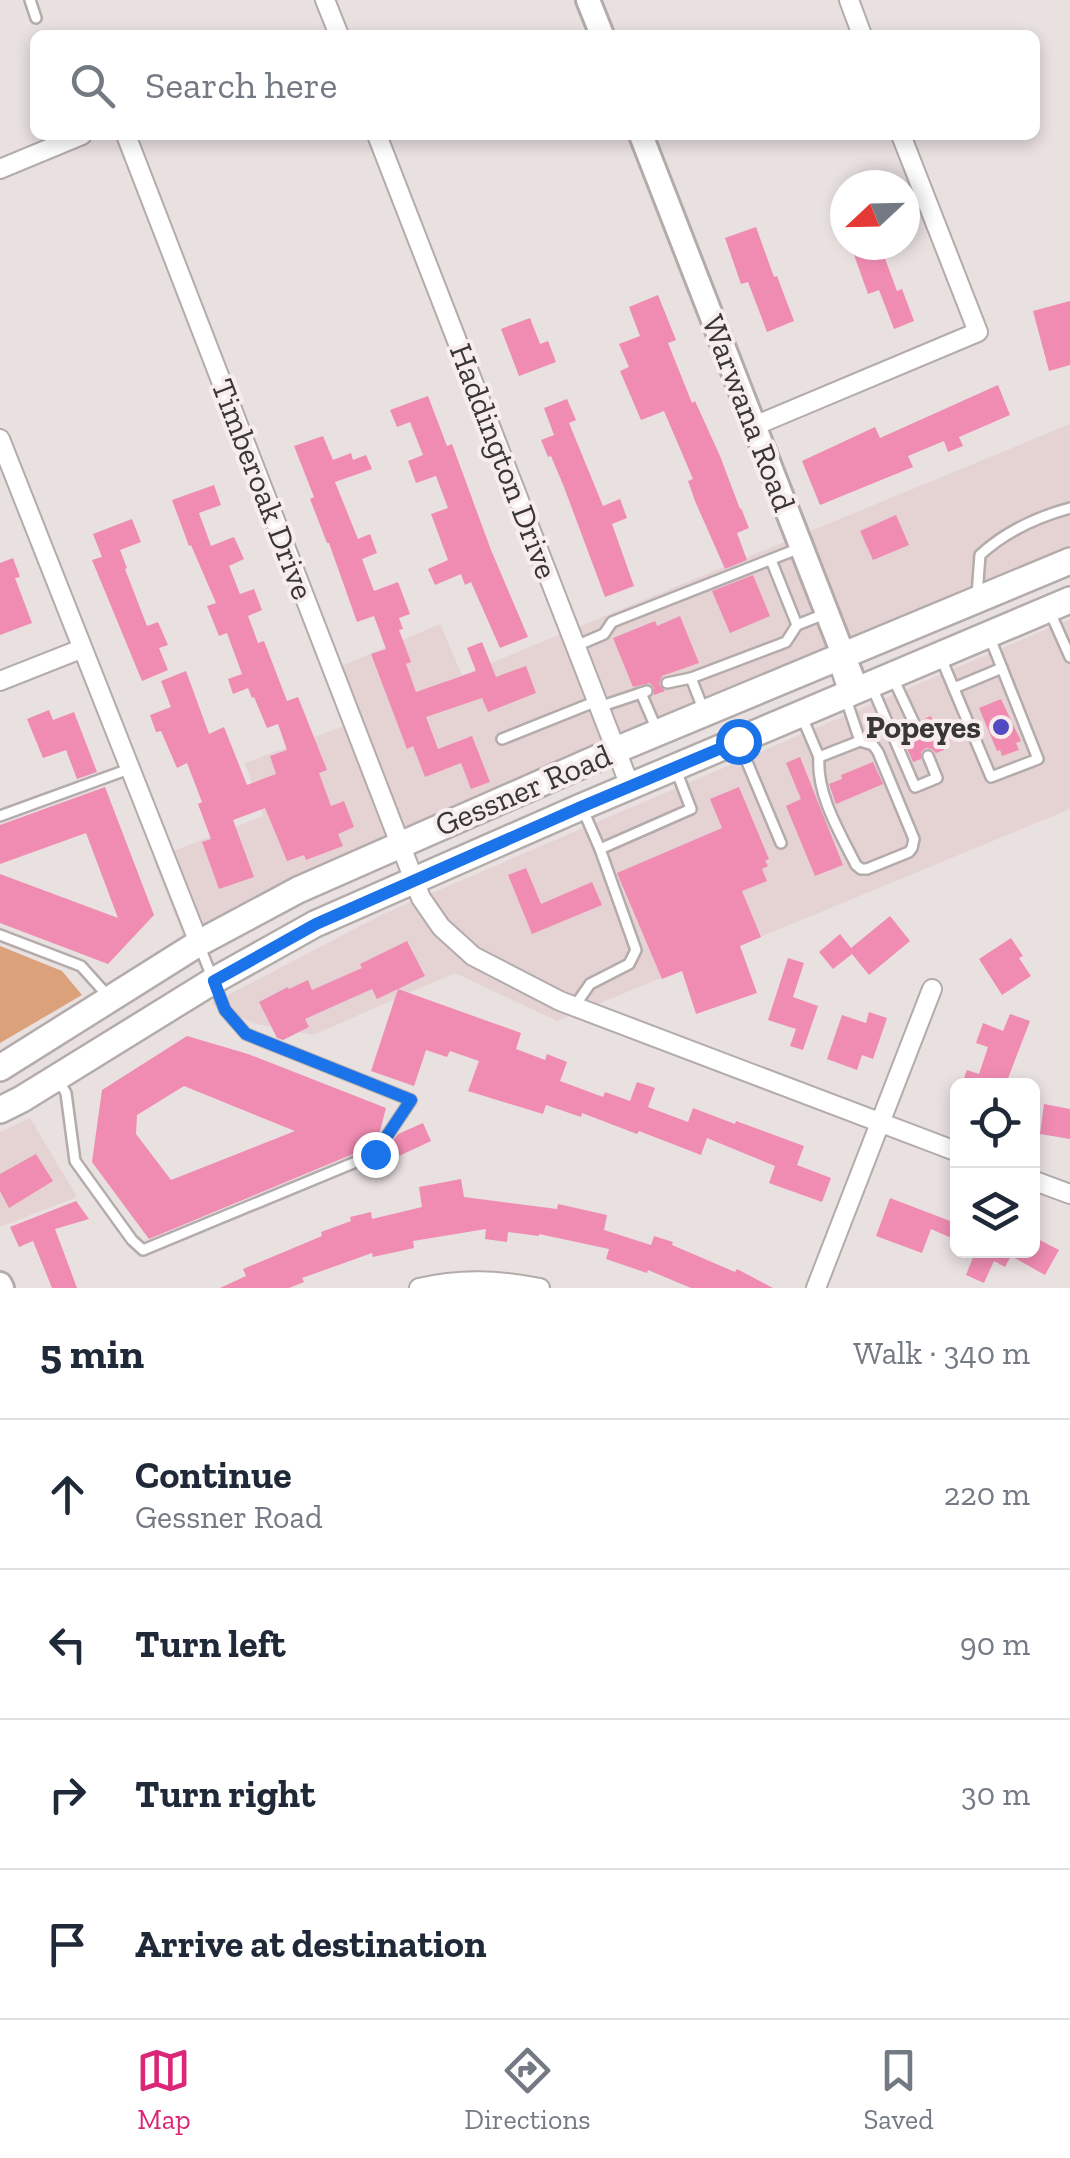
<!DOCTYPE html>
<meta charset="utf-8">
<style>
:root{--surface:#fff;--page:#f2f2f3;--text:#1f2937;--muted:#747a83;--line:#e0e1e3;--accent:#db2777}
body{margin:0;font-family:"Zilla Slab",serif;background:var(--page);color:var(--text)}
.controls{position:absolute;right:30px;bottom:30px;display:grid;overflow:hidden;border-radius:15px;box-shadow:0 5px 15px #0003}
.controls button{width:90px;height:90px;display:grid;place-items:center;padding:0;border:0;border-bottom:2px solid var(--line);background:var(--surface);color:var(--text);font:50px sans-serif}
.compass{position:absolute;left:830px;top:170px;width:90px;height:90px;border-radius:50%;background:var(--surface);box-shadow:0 5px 15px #0003;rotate:248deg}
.stop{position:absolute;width:30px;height:30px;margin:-22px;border:8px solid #1a73e8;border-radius:50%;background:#fff}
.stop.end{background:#1a73e8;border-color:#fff;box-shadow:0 2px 10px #0008}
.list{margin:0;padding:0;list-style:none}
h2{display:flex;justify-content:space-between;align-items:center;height:130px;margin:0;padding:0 40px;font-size:42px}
h2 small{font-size:32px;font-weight:400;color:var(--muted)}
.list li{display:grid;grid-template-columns:65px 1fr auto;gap:30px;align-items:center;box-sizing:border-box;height:150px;padding:0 40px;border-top:2px solid var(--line)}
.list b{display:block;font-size:38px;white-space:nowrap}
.list p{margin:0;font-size:32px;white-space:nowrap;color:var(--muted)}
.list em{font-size:32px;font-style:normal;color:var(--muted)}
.icon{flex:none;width:55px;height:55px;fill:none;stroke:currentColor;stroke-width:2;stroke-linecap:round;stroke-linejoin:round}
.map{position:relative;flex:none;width:1070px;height:1288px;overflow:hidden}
.search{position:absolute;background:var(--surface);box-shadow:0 5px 15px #0003;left:30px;right:30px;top:30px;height:110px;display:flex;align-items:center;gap:25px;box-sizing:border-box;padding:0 35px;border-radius:15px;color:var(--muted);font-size:38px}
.sheet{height:730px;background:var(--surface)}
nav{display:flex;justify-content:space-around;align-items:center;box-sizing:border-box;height:140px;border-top:2px solid var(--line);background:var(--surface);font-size:28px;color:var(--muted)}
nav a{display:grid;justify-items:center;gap:5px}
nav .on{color:var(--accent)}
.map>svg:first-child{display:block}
</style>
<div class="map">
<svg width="1070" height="1288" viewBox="0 0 1070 1288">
<rect width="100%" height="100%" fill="#e9e0e0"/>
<!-- built -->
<g fill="#e5d3d4">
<path d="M 1070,424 L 1070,545 L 354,852 L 183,935 L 153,859 L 263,816 L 245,763 L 352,723 L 332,670 L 440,624 L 462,675 Z"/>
<path d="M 1070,619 L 1070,809 L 557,1021 L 455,973 L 313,1035 L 256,1024 L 211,1004 L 383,914 Z"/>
<path d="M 30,1118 L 77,1197 L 0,1227 L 0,1132 Z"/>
</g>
<!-- green -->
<path fill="#dba17b" d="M 0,946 L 62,971 L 82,995 L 0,1043 Z"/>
<!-- building -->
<g fill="#f08cb2" fill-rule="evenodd">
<path d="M 756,227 L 774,277 L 777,276 L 794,321 L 767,332 L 748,282 L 741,284 L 725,238 Z"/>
<path d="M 863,245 L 880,245 L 897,291 L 902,289 L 914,321 L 894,329 L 879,290 L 868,294 L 852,249 Z"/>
<path d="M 658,295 L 676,340 L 668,343 L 692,403 L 695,401 L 720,456 L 740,509 L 741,508 L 749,528 L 737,533 L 747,560 L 725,569 L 695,501 L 688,481 L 693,479 L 664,411 L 641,420 L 620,371 L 629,367 L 619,344 L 640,336 L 629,307 Z"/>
<path d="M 1070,301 L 1070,365 L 1049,371 L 1033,311 Z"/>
<path d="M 530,318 L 540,344 L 548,341 L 556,362 L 519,376 L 501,329 Z"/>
<path d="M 998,385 L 1010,415 L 959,437 L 963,446 L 948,452 L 944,441 L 908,456 L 913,467 L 820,505 L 802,461 L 875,427 L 880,438 Z"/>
<path d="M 428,396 L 447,446 L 452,444 L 491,550 L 528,637 L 500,648 L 471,582 L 465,585 L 461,574 L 435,585 L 428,569 L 448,560 L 431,514 L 448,508 L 436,476 L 416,483 L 408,461 L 423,455 L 410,422 L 397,427 L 390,410 Z"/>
<path d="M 567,399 L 576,420 L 569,423 L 603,506 L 620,499 L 627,518 L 612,524 L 634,586 L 605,597 L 564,487 L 551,456 L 548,457 L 541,440 L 554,435 L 544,408 Z"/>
<path d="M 323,436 L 333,460 L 351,453 L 353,460 L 366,455 L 372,469 L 335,482 L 358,539 L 370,534 L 377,553 L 362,559 L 374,591 L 398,582 L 410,614 L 399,618 L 403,629 L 399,630 L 411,662 L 406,664 L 416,692 L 476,671 L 467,648 L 482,642 L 496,677 L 526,666 L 536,693 L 488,712 L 482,698 L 426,717 L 438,749 L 472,736 L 490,782 L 471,789 L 461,763 L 425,777 L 413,746 L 407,749 L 371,654 L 386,649 L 374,616 L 357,622 L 329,543 L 327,543 L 310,499 L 314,497 L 294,446 Z"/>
<path d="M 214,485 L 221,505 L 199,513 L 211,546 L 234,537 L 244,559 L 229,566 L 240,594 L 254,589 L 262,610 L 248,616 L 258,643 L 264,641 L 287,701 L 298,697 L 327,770 L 319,773 L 331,806 L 344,801 L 354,827 L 338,834 L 343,846 L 306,860 L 304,855 L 287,861 L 265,808 L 233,820 L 254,877 L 219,889 L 202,842 L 211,839 L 198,804 L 202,802 L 187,763 L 177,768 L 161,731 L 156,732 L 150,715 L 171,707 L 161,681 L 186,671 L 209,734 L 224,727 L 247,785 L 276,774 L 270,756 L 287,750 L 278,724 L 267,728 L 254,697 L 252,698 L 248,688 L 233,694 L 228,679 L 242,674 L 227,633 L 219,636 L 207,606 L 216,603 L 191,545 L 189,546 L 172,500 Z"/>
<path d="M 896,515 L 909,545 L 873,560 L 860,531 Z"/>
<path d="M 132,519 L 141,542 L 120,550 L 127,568 L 125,569 L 147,626 L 158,622 L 168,645 L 159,648 L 168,670 L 142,681 L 92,560 L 102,557 L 93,534 Z"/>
<path d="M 13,558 L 20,577 L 15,578 L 32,623 L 0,635 L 0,563 Z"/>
<path d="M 753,575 L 770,616 L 730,633 L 712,591 Z"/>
<path d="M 680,616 L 699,663 L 662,676 L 659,684 L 665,691 L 654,695 L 654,688 L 650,683 L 633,687 L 613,638 L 655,621 L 657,626 Z"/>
<path d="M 1001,699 L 1021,741 L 1016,743 L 1019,750 L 1002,756 L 1000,750 L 997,751 L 979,708 Z"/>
<path d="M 49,710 L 53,720 L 74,712 L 97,772 L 77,779 L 66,750 L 43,758 L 27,719 Z"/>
<path d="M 931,716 L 944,750 L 936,753 L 932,749 L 926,748 L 921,752 L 921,759 L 913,762 L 899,729 L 907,726 L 910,730 L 916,731 L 921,727 L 922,720 Z"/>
<path d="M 800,757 L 843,865 L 815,876 L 786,806 L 801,799 L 786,763 Z"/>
<path d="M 873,762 L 883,784 L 836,804 L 829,784 L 842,779 L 841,775 Z"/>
<path d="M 105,787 L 154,915 L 108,964 L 0,923 L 0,874 L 118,918 L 86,833 L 0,864 L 0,825 Z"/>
<path d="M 739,787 L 769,859 L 765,861 L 768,866 L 762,869 L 767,881 L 742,891 L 761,937 L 740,946 L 757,993 L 696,1014 L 682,971 L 662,979 L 617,873 L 722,828 L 710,799 Z"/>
<path d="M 526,868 L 541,904 L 592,882 L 602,905 L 532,934 L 508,875 Z"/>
<path d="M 890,916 L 910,941 L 869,975 L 852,954 L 833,969 L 819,952 L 840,934 L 851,948 Z"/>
<path d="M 1011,938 L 1023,956 L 1019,958 L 1031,976 L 1002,995 L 979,959 Z"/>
<path d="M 407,941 L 425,976 L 377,999 L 372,989 L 305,1019 L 309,1027 L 283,1040 L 277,1038 L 259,1002 L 288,987 L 289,989 L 308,980 L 312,990 L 362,968 L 360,964 Z"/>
<path d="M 788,958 L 804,963 L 793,997 L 818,1006 L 803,1050 L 790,1046 L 796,1029 L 768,1020 Z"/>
<path d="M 398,989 L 521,1033 L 516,1049 L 545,1060 L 547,1054 L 567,1062 L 560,1081 L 603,1097 L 605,1092 L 630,1101 L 637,1082 L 655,1088 L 648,1107 L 688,1122 L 693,1108 L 735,1124 L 736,1121 L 804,1146 L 797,1165 L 831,1178 L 822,1202 L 769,1183 L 775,1166 L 707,1138 L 701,1155 L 639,1131 L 637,1134 L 582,1113 L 581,1117 L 546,1105 L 543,1114 L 468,1091 L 479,1061 L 450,1051 L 447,1057 L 426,1050 L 414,1086 L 371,1071 Z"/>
<path d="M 869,1012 L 887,1018 L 873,1059 L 862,1055 L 857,1070 L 827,1059 L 842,1015 L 866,1023 Z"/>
<path d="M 1010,1014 L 1030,1021 L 1005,1086 L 961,1086 L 967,1070 L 979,1074 L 988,1047 L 976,1043 L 983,1023 L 1003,1031 Z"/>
<path d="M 187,1036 L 248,1054 L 386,1108 L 380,1131 L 370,1147 L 149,1239 L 92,1162 L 102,1090 ZM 184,1086 L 295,1131 L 171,1180 L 136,1134 L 137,1115 Z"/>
<path d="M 1044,1104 L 1070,1109 L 1070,1139 L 1040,1134 Z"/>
<path d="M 423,1123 L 431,1141 L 397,1157 L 391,1144 L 398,1134 Z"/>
<path d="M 36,1154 L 53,1181 L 9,1208 L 0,1191 L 0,1174 Z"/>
<path d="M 461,1179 L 464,1197 L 557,1209 L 558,1204 L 607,1215 L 604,1230 L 651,1245 L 654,1236 L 673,1242 L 672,1245 L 735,1272 L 737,1269 L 773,1288 L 691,1288 L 648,1270 L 647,1273 L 606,1259 L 609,1249 L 539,1234 L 539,1236 L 508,1232 L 507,1242 L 485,1239 L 486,1229 L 413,1241 L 414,1248 L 373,1257 L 372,1253 L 302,1278 L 304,1282 L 289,1288 L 220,1288 L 246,1276 L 243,1269 L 322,1236 L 321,1232 L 351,1221 L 350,1217 L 371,1212 L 372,1219 L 422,1207 L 419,1187 Z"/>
<path d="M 890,1198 L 958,1224 L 958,1241 L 931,1229 L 922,1253 L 876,1236 Z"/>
<path d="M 76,1201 L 89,1219 L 55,1229 L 77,1288 L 52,1288 L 33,1241 L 19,1247 L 10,1227 Z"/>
<path d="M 1032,1236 L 1059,1250 L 1045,1275 L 1011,1256 L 1005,1267 L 994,1261 L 984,1283 L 966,1275 L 976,1250 L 1032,1250 Z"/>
</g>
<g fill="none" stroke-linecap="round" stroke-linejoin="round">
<!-- service casing -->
<g stroke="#b4abab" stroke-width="14">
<g id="service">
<path d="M 30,0 L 36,18"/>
<path d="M 977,595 L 980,555 C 1005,532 1037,517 1070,508"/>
<path d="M 1050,612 L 1070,657"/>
<path d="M 797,625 L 827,613"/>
<path d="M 576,646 L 604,634 L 612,622 L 800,548"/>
<path d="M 941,658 L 991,777 L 1038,759 L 990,638"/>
<path d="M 892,676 L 914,723"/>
<path d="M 667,683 L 691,678"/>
<path d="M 872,687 L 915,787 L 937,778 L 928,756"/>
<path d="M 954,688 L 1002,668"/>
<path d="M 641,693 L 657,730"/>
<path d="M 599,707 L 647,691"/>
<path d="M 704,711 L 691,678 L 786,642 L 797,625 L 771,560"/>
<path d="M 802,717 L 819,757 L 860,741 L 834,663"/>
<path d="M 502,739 L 597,701"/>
<path d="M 739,743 L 781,843"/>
<path d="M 819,757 C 816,794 840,833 856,865 L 861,869 L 867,869 L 909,852 L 912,848 L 914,839 L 878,752 L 873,745 L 860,741"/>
<path d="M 583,810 L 600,849 L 691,809 L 676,770"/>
<path d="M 0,816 L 129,769"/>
<path d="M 0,935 L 81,966 L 108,996"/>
<path d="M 574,1007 L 590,984 L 629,964 L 636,950 L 600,849"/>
<path d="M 58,1080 L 66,1093 L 75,1161 L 132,1240 L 143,1250 L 375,1154 L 411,1100 L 246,1034 L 225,1010 L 200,947"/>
</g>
</g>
<!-- minor casing -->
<g stroke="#b4abab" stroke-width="22">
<g id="minor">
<path d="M 325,0 L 339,35"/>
<path d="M 849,0 L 862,35"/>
<path d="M 126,135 L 421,898 L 441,927 L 473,956 L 560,1001 L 958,1152"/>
<path d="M 377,135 L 630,786"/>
<path d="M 0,169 L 82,135"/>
<path d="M 754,426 L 978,332 L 901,135"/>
<path d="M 0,439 L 199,943"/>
<path d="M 0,681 L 81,649"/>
<path d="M 1032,1180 L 1070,1194"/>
<path d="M 419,1288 C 461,1278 498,1280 540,1288"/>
<path d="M 816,1288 L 932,989"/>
</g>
</g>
<!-- tertiary casing -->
<g stroke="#b4abab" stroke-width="28">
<g id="tertiary">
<path d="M 588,0 L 602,35"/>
<path d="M 641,135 L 857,690"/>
<path d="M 0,1284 L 2,1288"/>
</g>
</g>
<!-- secondary casing -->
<g stroke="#b4abab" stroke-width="30">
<g id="secondary">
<path d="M 0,1068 L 199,943 L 298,890 L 616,750 L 1070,561"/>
<path d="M 0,1110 L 22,1099 L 213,981 L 315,924 L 581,807 L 1070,600"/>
</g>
</g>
<!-- service -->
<use href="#service" stroke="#fff" stroke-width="9"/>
<!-- minor -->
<use href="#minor" stroke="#fff" stroke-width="18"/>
<!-- tertiary -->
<use href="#tertiary" stroke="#fff" stroke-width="22"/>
<!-- secondary -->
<use href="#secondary" stroke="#fff" stroke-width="25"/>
</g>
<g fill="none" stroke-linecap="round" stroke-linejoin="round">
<!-- route -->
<path stroke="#1a73e8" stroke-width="12" d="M 375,1154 L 411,1100 L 246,1034 L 225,1010 L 214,981 L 316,924 L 581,807 L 738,741"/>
</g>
<!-- markers -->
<circle fill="#514ac1" stroke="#f7eded" stroke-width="4" cx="1001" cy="727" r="10"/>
<g text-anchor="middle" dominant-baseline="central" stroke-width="8" stroke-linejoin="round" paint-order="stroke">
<!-- street labels -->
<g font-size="32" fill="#393636" stroke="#f7eded">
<text transform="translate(749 413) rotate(69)">Warwana Road</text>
<text transform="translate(504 461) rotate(69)">Haddington Drive</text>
<text transform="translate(263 489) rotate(69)">Timberoak Drive</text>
<text transform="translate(523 790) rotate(-23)">Gessner Road</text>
</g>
<!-- poi labels -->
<g font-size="32" font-weight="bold" fill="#393636" stroke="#f7eded" text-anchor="end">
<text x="981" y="727">Popeyes</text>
</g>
</g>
</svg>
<div class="controls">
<button><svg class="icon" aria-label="locate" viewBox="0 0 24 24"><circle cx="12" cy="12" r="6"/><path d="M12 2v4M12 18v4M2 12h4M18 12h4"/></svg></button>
<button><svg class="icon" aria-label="layers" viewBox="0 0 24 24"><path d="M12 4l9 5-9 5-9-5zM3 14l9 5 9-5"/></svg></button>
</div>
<svg class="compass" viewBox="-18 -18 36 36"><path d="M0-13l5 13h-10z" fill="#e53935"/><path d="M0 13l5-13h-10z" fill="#747a83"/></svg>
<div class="stop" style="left:738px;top:741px"></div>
<div class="stop end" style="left:375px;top:1154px"></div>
<div class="search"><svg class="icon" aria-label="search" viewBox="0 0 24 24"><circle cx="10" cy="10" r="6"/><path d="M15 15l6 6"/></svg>Search here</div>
</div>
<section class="sheet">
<h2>5 min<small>Walk · 340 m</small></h2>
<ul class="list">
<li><svg class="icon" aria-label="ahead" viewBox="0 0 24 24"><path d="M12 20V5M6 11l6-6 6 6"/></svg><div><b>Continue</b><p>Gessner Road</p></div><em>220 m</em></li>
<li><svg class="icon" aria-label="left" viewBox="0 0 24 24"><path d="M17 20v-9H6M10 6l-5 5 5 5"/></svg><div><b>Turn left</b></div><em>90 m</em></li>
<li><svg class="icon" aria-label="right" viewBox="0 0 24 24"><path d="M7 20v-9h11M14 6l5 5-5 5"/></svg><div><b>Turn right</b></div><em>30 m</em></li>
<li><svg class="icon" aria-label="arrive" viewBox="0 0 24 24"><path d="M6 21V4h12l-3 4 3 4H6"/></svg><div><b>Arrive at destination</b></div></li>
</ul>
</section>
<nav>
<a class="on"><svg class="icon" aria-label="map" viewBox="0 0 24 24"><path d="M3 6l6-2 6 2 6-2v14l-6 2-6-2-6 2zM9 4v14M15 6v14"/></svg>Map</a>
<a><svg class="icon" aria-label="directions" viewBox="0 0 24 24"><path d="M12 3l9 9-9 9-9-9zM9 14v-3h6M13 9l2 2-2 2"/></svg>Directions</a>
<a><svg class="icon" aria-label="saved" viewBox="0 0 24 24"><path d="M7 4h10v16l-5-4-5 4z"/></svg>Saved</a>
</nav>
